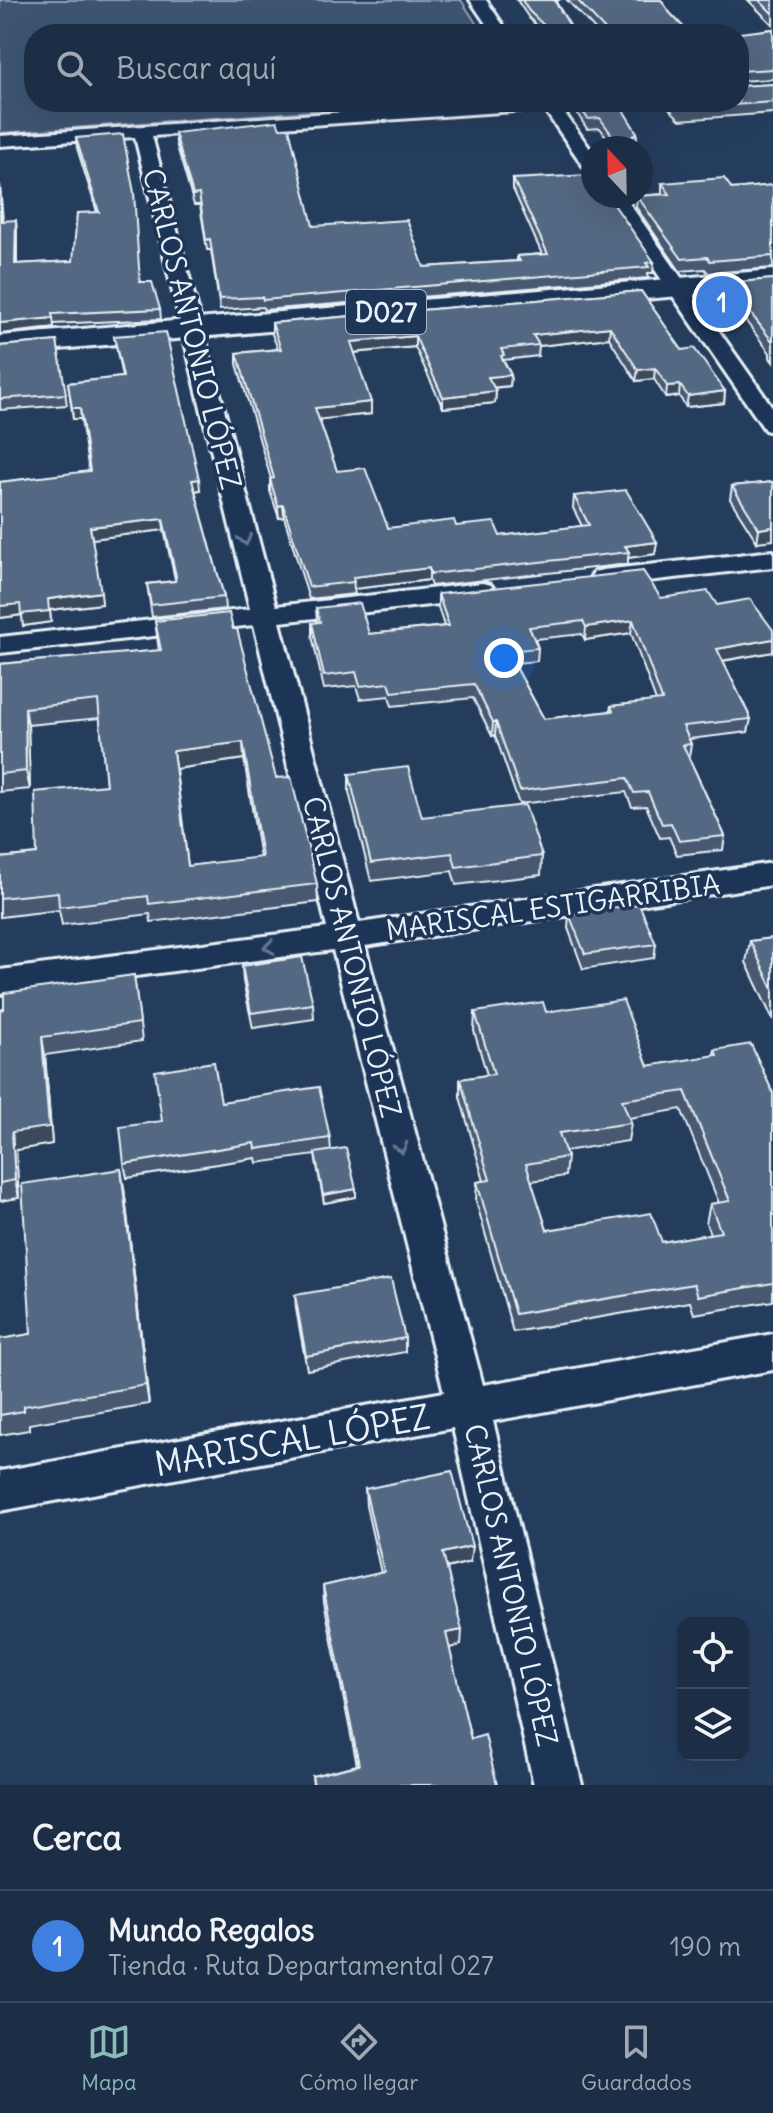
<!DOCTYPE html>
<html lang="es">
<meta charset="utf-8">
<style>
:root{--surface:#1c2e46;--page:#25364d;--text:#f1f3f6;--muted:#a0a8b3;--line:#3a4a5f;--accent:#8bbbb9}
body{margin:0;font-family:Delius,sans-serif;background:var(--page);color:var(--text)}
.controls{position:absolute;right:24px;bottom:24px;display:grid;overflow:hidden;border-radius:16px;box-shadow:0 8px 32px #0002}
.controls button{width:72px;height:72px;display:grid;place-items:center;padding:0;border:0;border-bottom:2px solid var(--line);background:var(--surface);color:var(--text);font:40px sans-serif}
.compass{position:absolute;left:581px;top:136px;width:72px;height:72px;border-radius:50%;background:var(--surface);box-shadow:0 8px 32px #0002;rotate:338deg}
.you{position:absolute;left:504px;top:658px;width:28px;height:28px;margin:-20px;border:6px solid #fff;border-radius:50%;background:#1a73e8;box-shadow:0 0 0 12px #1a73e833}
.badge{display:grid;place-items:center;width:52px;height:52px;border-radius:50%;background:var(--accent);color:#fff;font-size:26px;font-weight:700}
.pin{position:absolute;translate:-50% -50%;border:4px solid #fff;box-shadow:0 2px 8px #0006}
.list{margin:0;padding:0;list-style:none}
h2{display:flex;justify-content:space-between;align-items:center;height:104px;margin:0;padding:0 32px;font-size:34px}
h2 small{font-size:26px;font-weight:400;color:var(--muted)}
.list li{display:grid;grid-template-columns:52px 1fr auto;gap:24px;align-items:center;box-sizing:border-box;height:112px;padding:0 32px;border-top:2px solid var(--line)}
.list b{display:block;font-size:30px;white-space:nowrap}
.list p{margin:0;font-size:26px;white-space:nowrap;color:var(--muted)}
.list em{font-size:26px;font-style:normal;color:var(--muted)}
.icon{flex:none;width:44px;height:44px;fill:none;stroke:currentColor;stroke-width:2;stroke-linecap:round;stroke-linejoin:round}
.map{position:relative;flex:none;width:773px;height:1785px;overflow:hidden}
.search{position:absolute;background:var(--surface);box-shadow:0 8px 32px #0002;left:24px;right:24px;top:24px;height:88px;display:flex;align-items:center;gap:20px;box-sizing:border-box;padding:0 28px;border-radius:32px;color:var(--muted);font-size:30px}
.sheet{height:216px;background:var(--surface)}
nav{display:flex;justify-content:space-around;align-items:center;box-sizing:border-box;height:112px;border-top:2px solid var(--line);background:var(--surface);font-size:22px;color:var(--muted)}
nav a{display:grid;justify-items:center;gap:4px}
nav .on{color:var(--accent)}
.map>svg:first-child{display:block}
</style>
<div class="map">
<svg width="773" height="1785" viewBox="0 0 773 1785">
<rect width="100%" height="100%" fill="#253d5d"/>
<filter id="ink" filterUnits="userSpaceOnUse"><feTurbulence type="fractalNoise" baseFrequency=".0125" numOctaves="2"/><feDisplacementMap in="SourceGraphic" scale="16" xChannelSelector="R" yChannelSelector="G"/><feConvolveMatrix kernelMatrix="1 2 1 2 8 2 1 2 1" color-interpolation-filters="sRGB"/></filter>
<g filter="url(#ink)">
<!-- green -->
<path fill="#3e5472" stroke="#93a2b5" stroke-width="2" d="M 0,0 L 461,0 L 483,34 L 34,34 L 34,102 L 441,102 L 0,133 Z"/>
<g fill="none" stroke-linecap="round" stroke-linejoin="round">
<!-- minor casing -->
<g stroke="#e8f1f8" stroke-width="6">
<g id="minor">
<path d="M 470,0 L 486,0 L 509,34 L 493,34 Z"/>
<path d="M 490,102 L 575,102 L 572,106 L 561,108 L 593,153 L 593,172 L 586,170 L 544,109 L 152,136 L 276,606 L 482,583 L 491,585 L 495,591 L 491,597 L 482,599 L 280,622 L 359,923 L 773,863 L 773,885 L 365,946 L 483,1385 L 773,1334 L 773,1370 L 493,1421 L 582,1785 L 534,1785 L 453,1428 L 0,1511 L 0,1471 L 444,1392 L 333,950 L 0,994 L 0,970 L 327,928 L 254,625 L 0,653 L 0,637 L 250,609 L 135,137 L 0,146 L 0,136 Z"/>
<path d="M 604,196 L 624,196 L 773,408 L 773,432 L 765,430 Z"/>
<path d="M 773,551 L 773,567 L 603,586 L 594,584 L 590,578 L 594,572 L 603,570 Z"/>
</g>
</g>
<!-- primary casing -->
<g stroke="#e8f1f8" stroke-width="6">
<path id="primary" d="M 773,270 L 773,288 L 0,354 L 0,336 Z"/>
</g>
<!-- minor -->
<use href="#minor" fill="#1d3557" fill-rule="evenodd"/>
<!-- primary -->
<use href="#primary" fill="#1d3557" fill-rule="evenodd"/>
</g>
<!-- wall -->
<g fill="#475970" stroke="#e8f1f8" stroke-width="2" fill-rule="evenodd">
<path d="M 517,0 L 559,0 L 556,2 L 575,34 L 545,34 L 529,18 Z"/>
<path d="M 567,0 L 661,0 L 670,13 L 690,34 L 599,34 Z"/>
<path d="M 748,0 L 773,0 L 773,25 Z"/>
<path d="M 773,29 L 773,79 L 739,81 L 741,86 L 773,84 L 773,113 L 680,120 L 663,102 L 739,102 L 739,34 Z"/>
<path d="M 574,102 L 618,102 L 637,133 L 636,142 L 628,148 L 614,148 L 600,128 L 587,129 L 574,108 Z"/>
<path d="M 175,133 L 313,226 L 424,267 L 517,261 L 517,256 L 542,254 L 513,189 L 513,179 L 593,196 L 654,262 L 653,273 L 648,273 L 648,278 L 264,310 L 263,307 L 220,310 L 211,250 L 207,250 L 200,205 L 194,205 L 176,143 Z"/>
<path d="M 76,138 L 140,282 L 160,309 L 161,319 L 54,324 L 54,328 L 0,334 L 0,184 L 3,221 L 17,230 L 17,264 L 73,261 L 97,212 L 77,148 Z"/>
<path d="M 662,183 L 732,189 L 773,185 L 773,268 L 708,273 L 705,269 L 680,271 L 636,207 L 637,196 L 662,194 Z"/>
<path d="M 773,279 L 773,362 L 770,358 L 770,353 L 726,295 L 727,283 Z"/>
<path d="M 641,291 L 682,350 L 725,391 L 724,403 L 686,407 L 679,396 L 666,398 L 654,379 L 636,381 L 609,338 L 539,346 L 538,356 L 504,360 L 504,362 L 511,375 L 510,386 L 494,388 L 496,391 L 495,403 L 443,408 L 415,347 L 354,353 L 371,414 L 319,419 L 337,471 L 388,528 L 456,526 L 500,536 L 582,526 L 573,508 L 574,496 L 657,542 L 655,554 L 628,558 L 628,564 L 431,586 L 429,580 L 354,589 L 355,594 L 309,599 L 284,517 L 279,518 L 270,491 L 270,479 L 271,479 L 237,364 L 237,353 L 278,349 L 272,334 L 272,323 Z"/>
<path d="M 114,336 L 200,490 L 195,491 L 224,597 L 225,609 L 152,617 L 147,584 L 175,581 L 175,579 L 164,530 L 92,539 L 102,604 L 50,610 L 51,622 L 23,626 L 22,615 L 0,618 L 0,482 L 89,472 L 81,419 L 73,419 L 68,383 L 122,377 Z"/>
<path d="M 57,341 L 67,405 L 0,410 L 0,346 Z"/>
<path d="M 773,482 L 757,542 L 730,499 L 732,486 Z"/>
<path d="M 438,594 L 661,598 L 717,605 L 773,630 L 773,652 L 723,661 L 751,719 L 748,732 L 689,739 L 691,744 L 689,758 L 725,836 L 723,850 L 677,855 L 669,837 L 660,838 L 646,806 L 632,807 L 626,792 L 519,804 L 495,735 L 492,736 L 473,698 L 392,706 L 389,696 L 360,699 L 356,686 L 324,689 L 312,636 L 312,623 L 317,623 L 316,608 L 369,634 L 444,626 L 438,607 ZM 631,633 L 656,701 L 611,706 L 610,711 L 544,719 L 514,663 L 537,661 L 538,648 L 535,639 L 582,634 L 585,640 Z"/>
<path d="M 155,621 L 276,778 L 317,884 L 318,902 L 151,922 L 150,914 L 62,925 L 59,910 L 0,917 L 0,858 L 37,854 L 106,785 L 100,718 L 28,725 L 30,789 L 0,792 L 0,664 L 159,651 ZM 244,759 L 260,858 L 188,866 L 176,769 Z"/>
<path d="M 349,774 L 422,817 L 542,856 L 541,875 L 456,885 L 452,871 L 371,881 L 349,792 Z"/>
<path d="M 569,914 L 656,944 L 654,958 L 583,969 L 568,928 Z"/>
<path d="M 773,938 L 773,1020 L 746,962 L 750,941 Z"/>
<path d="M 242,966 L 313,1004 L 314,1019 L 253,1028 L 243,981 Z"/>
<path d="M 134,975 L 142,1041 L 45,1055 L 52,1144 L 16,1150 L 19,1198 L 0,1201 L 0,1010 Z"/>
<path d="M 475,1012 L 546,1012 L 648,1066 L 713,1056 L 715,1050 L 773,1093 L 773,1301 L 694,1314 L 690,1302 L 513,1332 L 476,1201 L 477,1182 L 484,1181 L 460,1097 L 460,1079 L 487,1075 L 474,1031 ZM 681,1109 L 719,1203 L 710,1204 L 706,1223 L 710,1234 L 662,1242 L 547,1230 L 531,1181 L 565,1176 L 567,1157 L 565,1151 L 628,1141 L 631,1123 L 629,1118 Z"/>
<path d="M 221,1102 L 330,1138 L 331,1151 L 356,1189 L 356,1197 L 324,1203 L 315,1155 L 257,1163 L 256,1158 L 127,1178 L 124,1164 L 162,1121 Z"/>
<path d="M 124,1188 L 149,1404 L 29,1424 L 29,1430 L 0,1435 L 0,1339 L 31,1334 Z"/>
<path d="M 295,1295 L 405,1338 L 405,1352 L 307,1370 L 296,1309 Z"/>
<path d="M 365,1489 L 470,1562 L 447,1568 L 461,1645 L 449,1648 L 471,1739 L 497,1785 L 313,1785 L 312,1776 L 357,1765 L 324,1602 L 323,1586 L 381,1573 L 366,1506 Z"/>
</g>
<!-- shaded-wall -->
<g fill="#3a485b" stroke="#e8f1f8" stroke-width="2">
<path d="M 637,133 L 636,142 L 628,148 L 619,148 L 619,145 Z"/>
<path d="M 16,220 L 17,230 L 17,274 L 15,264 Z"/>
<path d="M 53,318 L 54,328 L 0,334 L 0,323 Z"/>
<path d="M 610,327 L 609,338 L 539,346 L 533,335 Z"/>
<path d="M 415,336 L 415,347 L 351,353 L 351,342 Z"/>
<path d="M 655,368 L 654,379 L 636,381 L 638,370 Z"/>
<path d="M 511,375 L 510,386 L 488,388 L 488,377 Z"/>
<path d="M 680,385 L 679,396 L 666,398 L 667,386 Z"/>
<path d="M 496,391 L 495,403 L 443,408 L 443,397 Z"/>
<path d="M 725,391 L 724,403 L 686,407 L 688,396 Z"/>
<path d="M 371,402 L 371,414 L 315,420 L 315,408 Z"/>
<path d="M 72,408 L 80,408 L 81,419 L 73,419 Z"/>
<path d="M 199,479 L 200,490 L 193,491 L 192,480 Z"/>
<path d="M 283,505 L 284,517 L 279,518 L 278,506 Z"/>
<path d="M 163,519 L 164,530 L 92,539 L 90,527 Z"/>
<path d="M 773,527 L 773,540 L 757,542 L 759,529 Z"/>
<path d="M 657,542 L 655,554 L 628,558 L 629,552 L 625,546 Z"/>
<path d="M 429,568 L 429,580 L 354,589 L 353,577 Z"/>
<path d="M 101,592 L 102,604 L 50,610 L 51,622 L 23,626 L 22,615 L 0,618 L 0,606 Z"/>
<path d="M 633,620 L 631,633 L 585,640 L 586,627 Z"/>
<path d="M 773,639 L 773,652 L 715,662 L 717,649 Z"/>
<path d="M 25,708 L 28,725 L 30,789 L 26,771 Z"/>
<path d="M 493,722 L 496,722 L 495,735 L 492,736 Z"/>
<path d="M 243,742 L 244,759 L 175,769 L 173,751 Z"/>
<path d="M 42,1037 L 45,1055 L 52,1144 L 16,1150 L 19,1198 L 15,1180 L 12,1132 Z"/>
<path d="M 121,1169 L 124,1188 L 149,1404 L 146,1385 Z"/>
<path d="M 356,1189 L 356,1197 L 324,1203 L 323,1195 Z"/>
<path d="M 472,1546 L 470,1562 L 442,1569 L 443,1553 Z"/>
<path d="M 462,1630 L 461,1645 L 445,1649 L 446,1633 Z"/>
</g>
<!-- building -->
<g fill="#536782" stroke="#e8f1f8" stroke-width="2" fill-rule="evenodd">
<path d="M 522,0 L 554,0 L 575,34 L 553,34 L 529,11 Z"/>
<path d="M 577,0 L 661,0 L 670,13 L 690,34 L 609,34 Z"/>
<path d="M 759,0 L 773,0 L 773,14 Z"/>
<path d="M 773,29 L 773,69 L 740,71 L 739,72 L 739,34 L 732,34 Z"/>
<path d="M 739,80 L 741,86 L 773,84 L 773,102 L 681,109 L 674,102 L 739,102 Z"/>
<path d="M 576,102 L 618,102 L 637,133 L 619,145 L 600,118 L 588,119 Z"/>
<path d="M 277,121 L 280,128 L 289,128 L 313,226 L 407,220 L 424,267 L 520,261 L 517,256 L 548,254 L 513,179 L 589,175 L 593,183 L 593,196 L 605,196 L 607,199 L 610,199 L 654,262 L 646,263 L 649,267 L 263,300 L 262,297 L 219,299 L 210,239 L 206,240 L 199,194 L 193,195 L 175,133 Z"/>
<path d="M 123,134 L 134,193 L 140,282 L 152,282 L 160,309 L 52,314 L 53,318 L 0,323 L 0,192 L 2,221 L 16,220 L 15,264 L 73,261 L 77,213 L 99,212 L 76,138 Z"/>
<path d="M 724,178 L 732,189 L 773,185 L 773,256 L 710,261 L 707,257 L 682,259 L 637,196 L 670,194 L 662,183 Z"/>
<path d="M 773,279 L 773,342 L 727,283 Z"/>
<path d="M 641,291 L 682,350 L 694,348 L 725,391 L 688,396 L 680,385 L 667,386 L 655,368 L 638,370 L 610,327 L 533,335 L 539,345 L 501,349 L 504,355 L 501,356 L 511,375 L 488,377 L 496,391 L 443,397 L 415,336 L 351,342 L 371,402 L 315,408 L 337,471 L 365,468 L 388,528 L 454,520 L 456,526 L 494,522 L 500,536 L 589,525 L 574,496 L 626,490 L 657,542 L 625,546 L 629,552 L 431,574 L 429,568 L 353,577 L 354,582 L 309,587 L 283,505 L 278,506 L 270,479 L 274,478 L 237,353 L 281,349 L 272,323 Z"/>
<path d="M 166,332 L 199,479 L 192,480 L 224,597 L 151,605 L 147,584 L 175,581 L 176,576 L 163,519 L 90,527 L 101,592 L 48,599 L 49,611 L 21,614 L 20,604 L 0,606 L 0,482 L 90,471 L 80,408 L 72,408 L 68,383 L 123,377 L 114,336 Z"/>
<path d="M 57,341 L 66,394 L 0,399 L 0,346 Z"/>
<path d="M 773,482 L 773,527 L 759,529 L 732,486 Z"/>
<path d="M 643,571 L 661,598 L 708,591 L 717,605 L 750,599 L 773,630 L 773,639 L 717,649 L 751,719 L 683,726 L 691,744 L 683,745 L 725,836 L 679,841 L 671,823 L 662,824 L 648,792 L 634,793 L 627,778 L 520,791 L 496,722 L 493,722 L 474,684 L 392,692 L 389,683 L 360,686 L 356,672 L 324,676 L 312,623 L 320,622 L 316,608 L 360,603 L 369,634 L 449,626 L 438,594 ZM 633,620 L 662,700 L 611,706 L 613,711 L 544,719 L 507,651 L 538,648 L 529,627 L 583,621 L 586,627 Z"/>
<path d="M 229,613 L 233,629 L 237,629 L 276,778 L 291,777 L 317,884 L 149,904 L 148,896 L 59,907 L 58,892 L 0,898 L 0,858 L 37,854 L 35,792 L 106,785 L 98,700 L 25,708 L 26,771 L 0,774 L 0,664 L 161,650 L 155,621 ZM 243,742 L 262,857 L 188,866 L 173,751 Z"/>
<path d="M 408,767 L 422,817 L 525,805 L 542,856 L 456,867 L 452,853 L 371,863 L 349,774 Z"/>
<path d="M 639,904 L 656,944 L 585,954 L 569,914 Z"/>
<path d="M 773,938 L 773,989 L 750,941 Z"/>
<path d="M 302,957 L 313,1004 L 251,1013 L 242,966 Z"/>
<path d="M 134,975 L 140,1023 L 42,1037 L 49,1127 L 12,1132 L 15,1180 L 0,1183 L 0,1010 L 4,1009 L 4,993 Z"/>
<path d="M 623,1000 L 648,1066 L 717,1055 L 715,1050 L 751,1044 L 773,1093 L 773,1283 L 698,1296 L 694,1284 L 515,1314 L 477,1182 L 490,1180 L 460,1079 L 494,1074 L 475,1012 L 543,1002 L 546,1012 ZM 685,1091 L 730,1201 L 710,1204 L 721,1232 L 662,1242 L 651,1213 L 547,1230 L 526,1164 L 567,1157 L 559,1133 L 631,1123 L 622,1100 Z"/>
<path d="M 214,1062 L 221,1102 L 319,1087 L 330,1138 L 256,1149 L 255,1143 L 124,1164 L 120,1127 L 162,1121 L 155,1071 Z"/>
<path d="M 346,1148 L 356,1189 L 323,1195 L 315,1153 Z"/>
<path d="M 121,1169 L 146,1385 L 24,1406 L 24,1411 L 0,1415 L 0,1339 L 31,1334 L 22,1184 Z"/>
<path d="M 391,1279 L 405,1338 L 306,1356 L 295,1295 Z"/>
<path d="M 452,1471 L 472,1546 L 443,1553 L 462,1630 L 446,1633 L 471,1739 L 485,1735 L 497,1785 L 314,1785 L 312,1776 L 359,1765 L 323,1586 L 384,1572 L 365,1489 Z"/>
</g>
<!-- one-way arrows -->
<defs><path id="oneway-chevron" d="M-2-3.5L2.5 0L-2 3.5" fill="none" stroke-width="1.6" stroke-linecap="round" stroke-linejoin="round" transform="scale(2)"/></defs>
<g stroke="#64778f">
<use href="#oneway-chevron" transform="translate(245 540) rotate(76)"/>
<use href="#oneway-chevron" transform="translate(269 947) rotate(173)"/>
<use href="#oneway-chevron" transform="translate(401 1148) rotate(75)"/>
</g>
</g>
<g text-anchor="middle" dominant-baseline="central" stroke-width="7" stroke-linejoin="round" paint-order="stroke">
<!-- shield labels -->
<rect fill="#1d3557" stroke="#abb9c8" stroke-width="2" x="346" y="290" width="80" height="44" rx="6"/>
<g font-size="26" font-weight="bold" fill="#e8f1f8">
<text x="386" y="312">D027</text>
</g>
<!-- street labels -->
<g font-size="28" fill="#e8f1f8" stroke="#1d3557">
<text transform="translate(192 329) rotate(76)">CARLOS ANTONIO LÓPEZ</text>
<text transform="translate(553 907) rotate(-8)">MARISCAL ESTIGARRIBIA</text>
<text transform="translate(352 957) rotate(76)">CARLOS ANTONIO LÓPEZ</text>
<text transform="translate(511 1585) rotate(77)">CARLOS ANTONIO LÓPEZ</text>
</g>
<!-- near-street labels -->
<g font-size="34" fill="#e8f1f8" stroke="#1d3557">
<text transform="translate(292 1440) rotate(-10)">MARISCAL LÓPEZ</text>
</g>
</g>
</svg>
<div class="controls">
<button><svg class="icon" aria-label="locate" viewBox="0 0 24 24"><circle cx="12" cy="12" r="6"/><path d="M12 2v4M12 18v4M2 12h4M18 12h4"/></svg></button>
<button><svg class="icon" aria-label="layers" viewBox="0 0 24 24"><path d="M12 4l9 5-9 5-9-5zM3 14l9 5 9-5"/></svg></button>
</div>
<svg class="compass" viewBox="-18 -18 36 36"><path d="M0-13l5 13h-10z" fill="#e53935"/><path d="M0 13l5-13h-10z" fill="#a0a8b3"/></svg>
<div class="you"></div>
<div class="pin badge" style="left:722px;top:302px;background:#3f7fe0">1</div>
<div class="search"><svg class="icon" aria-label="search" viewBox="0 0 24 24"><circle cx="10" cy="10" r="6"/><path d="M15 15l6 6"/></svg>Buscar aquí</div>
</div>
<section class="sheet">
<h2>Cerca<small></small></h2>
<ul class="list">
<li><span class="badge" style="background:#3f7fe0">1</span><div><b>Mundo Regalos</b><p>Tienda · Ruta Departamental 027</p></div><em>190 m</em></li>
</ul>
</section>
<nav>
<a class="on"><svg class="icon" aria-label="map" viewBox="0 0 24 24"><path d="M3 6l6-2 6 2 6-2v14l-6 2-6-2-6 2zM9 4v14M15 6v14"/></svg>Mapa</a>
<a><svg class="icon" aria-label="directions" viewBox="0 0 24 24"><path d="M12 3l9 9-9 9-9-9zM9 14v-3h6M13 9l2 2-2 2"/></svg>Cómo llegar</a>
<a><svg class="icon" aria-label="saved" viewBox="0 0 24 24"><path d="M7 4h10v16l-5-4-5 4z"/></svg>Guardados</a>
</nav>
